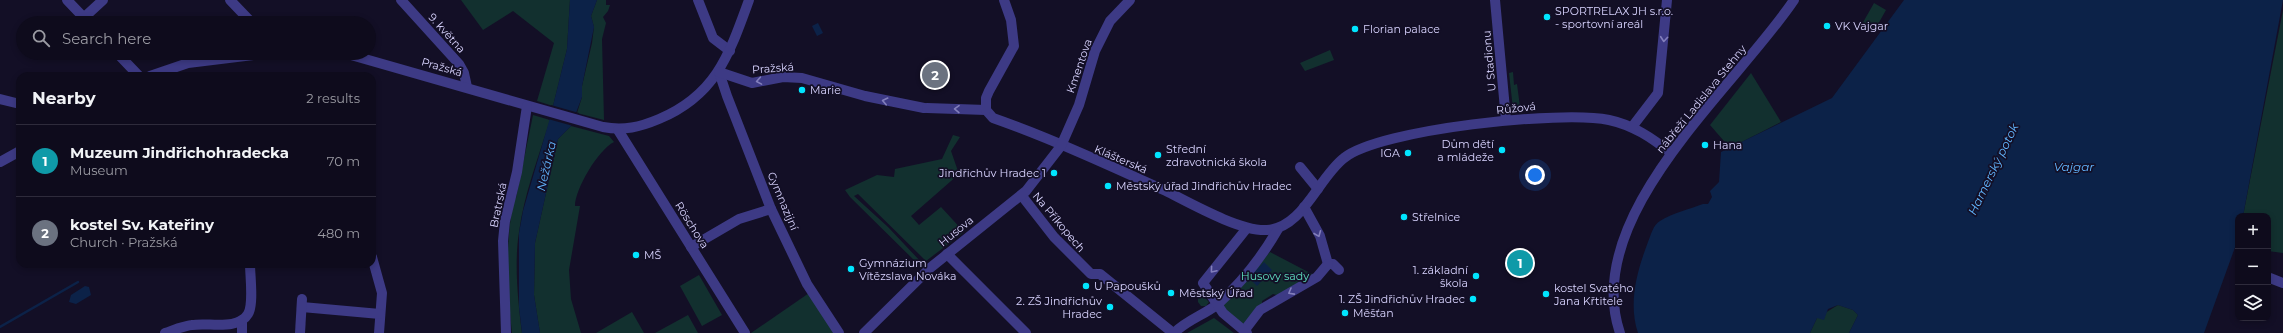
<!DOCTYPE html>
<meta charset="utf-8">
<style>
:root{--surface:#0e0b1c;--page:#171425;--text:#f1f3f6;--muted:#9b9ba3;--line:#2e2b3b;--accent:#00e5ff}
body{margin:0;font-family:Montserrat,sans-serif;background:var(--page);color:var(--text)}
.controls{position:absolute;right:12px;bottom:12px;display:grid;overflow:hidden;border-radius:8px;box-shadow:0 2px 6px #0003}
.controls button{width:36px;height:36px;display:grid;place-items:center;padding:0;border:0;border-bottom:1px solid var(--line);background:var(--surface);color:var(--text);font:20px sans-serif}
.you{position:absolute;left:1535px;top:175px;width:14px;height:14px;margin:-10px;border:3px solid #fff;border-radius:50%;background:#1a73e8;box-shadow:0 0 0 6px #1a73e833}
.badge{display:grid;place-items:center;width:26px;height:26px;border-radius:50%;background:var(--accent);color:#fff;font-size:13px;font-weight:700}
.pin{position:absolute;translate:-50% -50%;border:2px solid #fff;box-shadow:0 1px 4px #0006}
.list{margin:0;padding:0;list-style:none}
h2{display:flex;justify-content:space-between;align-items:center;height:52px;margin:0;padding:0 16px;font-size:17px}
h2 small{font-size:13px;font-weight:400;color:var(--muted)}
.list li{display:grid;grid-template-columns:26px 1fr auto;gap:12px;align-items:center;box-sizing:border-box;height:72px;padding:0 16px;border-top:1px solid var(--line)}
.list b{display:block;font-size:15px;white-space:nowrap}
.list p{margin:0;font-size:13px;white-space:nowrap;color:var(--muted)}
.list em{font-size:13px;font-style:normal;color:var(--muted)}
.icon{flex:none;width:22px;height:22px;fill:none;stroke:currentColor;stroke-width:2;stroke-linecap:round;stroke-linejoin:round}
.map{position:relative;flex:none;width:2283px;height:333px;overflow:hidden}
.search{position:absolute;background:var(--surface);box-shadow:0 2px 6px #0003;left:16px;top:16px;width:360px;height:44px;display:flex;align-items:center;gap:10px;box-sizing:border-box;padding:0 14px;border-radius:22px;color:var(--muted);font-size:15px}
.panel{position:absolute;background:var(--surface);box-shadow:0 2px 6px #0003;left:16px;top:72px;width:360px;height:196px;border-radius:12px}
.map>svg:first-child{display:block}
</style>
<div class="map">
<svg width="2283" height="333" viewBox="0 0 2283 333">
<rect width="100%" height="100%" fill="#130f26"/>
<!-- green -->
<g fill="#12302f">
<path d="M 461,0 L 570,0 L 567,49 L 553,106 L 537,101 L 554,43 L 513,11 L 483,30 Z"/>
<path d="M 597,0 L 606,0 L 606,5 L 610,5 L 608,11 L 603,17 L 606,23 L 602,39 L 604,120 L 577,113 L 582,97 L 582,86 L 592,43 L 594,27 L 591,16 Z"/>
<path d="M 1874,3 L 1886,10 L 1873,33 L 1861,26 Z"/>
<path d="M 2283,10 L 2283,253 L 2268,251 L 2268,216 L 2243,216 Z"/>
<path d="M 1330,50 L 1334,60 L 1305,71 L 1300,63 Z"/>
<path d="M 1513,72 L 1514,85 L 1517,84 L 1520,107 L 1513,109 L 1509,73 Z"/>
<path d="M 1751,73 L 1781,122 L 1730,148 L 1710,125 Z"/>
<path d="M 533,115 L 550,120 C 539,156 524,194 519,232 C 514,263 518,302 522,333 L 512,333 C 507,289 505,242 514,199 L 516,198 Z"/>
<path d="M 571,126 L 609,136 L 614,142 C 598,150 575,189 575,206 L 580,206 L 569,270 L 571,299 L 581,333 L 540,333 L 534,295 L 535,243 L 558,139 Z"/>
<path d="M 953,135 L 960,137 L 951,151 L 959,174 L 911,216 L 919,225 L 941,207 L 964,232 L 926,261 L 858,194 L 854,196 L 888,227 L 921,262 L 919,265 L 850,197 L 845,190 L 877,175 L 894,177 L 895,169 L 942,159 Z"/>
<path d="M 1270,252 L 1314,275 L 1304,278 L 1280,296 L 1273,294 L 1262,301 L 1262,305 L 1247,324 L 1242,324 L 1224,309 L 1223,305 Z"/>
<path d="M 699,275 L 722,315 L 702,326 L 680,286 Z"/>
<path d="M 812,291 L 839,333 L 751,333 Z"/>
<path d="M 1202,295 L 1209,302 L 1206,306 L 1201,306 L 1198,302 L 1198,298 Z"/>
<path d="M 1838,305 L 1853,310 L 1858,315 L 1849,333 L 1810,333 L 1817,318 Z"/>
<path d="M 632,312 L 644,333 L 596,333 Z"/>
<path d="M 688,315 L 698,333 L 655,333 Z"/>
<path d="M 1214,318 L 1234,333 L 1187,333 Z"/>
</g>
<!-- water -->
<g fill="#0c2248">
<path d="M 570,0 L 597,0 L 591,16 L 594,27 L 582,86 L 582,97 L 571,126 L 558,139 L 535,243 L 534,295 L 540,333 L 522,333 L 519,307 L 519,233 L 523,211 L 550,118 L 567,49 Z"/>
<path d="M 1904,0 L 2283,0 L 2243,216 L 2238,216 L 2238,239 L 2204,333 L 1849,333 L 1858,315 L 1853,310 L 1838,305 L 1828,309 L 1824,320 L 1817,318 L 1810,333 L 1638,333 C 1628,303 1637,271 1648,242 C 1651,235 1653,225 1660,221 C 1672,213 1690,209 1703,204 L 1708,204 L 1712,197 L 1710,191 L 1719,182 L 1721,152 L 1832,98 Z"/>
<path d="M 818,23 L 823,33 L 817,36 L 812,26 Z"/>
<path d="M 1264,262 L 1272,270 L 1257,286 L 1249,278 Z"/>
<path d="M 85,286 L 89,287 L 91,295 L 76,304 L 69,302 L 71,295 Z"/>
</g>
<!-- pier -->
<path fill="#130f26" d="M 551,105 L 579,113 L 573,126 L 548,119 Z"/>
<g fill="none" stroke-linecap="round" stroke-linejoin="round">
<!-- stream -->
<path stroke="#0c2248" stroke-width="2.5" d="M 0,327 L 78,282"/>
<!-- minor -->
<g stroke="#3d3a85" stroke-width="10">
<path d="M 67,0 L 89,23"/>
<path d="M 230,0 L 252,23"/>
<path d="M 401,0 L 459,64 L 464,73 L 467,87"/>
<path d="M 698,0 L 713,38 L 730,51"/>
<path d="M 1495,0 L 1506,120"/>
<path d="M 78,23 L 103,0"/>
<path d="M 117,53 L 139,76"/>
<path d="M 344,53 L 603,127 C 624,131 640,127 659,119 C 716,95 729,55 749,0"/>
<path d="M 719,72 L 727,96 L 771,209 L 807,284 L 839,333"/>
<path d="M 719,72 L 752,83 L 783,77 L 802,78 L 865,96 L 924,108"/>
<path d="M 150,76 L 188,63 L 271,53"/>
<path d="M 0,99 L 20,104"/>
<path d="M 927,108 L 986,110"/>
<path d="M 986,110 L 993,118 C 1050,138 1111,166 1166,191 C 1190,203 1241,232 1267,230 C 1303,228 1318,178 1344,158 C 1380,129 1562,110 1609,120 C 1633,125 1652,138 1671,153"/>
<path d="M 986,110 L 986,98 L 989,91 L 1014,46 L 1011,20 L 1004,0"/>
<path d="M 1632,127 L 1658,93 L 1667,0"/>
<path d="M 618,130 L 745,333"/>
<path d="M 0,162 L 20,151"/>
<path d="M 1300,167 L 1318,189"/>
<path d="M 1022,196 L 1054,237 L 1091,274 L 1100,274 L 1173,333"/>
<path d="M 1304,207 L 1320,236 L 1328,264"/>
<path d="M 691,247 L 739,219 L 771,209"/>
<path d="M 947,254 L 1026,333"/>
<path d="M 372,257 L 382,293 L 379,333"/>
<path d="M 1328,264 L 1333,264 L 1339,270"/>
<path d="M 2270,278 L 2283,283"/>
<path d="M 302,307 L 380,314"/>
<path d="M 242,320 L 242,333"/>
<path d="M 1244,331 L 1260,310 L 1317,277 L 1328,264"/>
<path d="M 165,333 C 174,330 183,326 192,325 C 208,322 238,331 248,314 C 254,304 250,276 250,264"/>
<path d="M 300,333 L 302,299"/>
<path d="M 506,333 L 503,241 L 505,221 L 517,172 L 527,106"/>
<path d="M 864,333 L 930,268 L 1026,191 L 1061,146 L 1079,105 L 1095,51 L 1110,21 L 1130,0"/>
<path d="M 1174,333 C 1187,320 1204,315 1218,304 C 1241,283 1263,255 1278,229"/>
<path d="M 1247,333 L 1223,313 L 1203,283 L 1247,228"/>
<path d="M 1620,333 C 1580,216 1735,88 1794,0"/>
</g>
</g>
<!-- one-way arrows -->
<defs><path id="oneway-chevron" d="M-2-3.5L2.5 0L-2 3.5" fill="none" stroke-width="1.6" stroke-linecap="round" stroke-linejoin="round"/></defs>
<g stroke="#837fbc">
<use href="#oneway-chevron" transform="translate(1664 39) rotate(95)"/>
<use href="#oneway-chevron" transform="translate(759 81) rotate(170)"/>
<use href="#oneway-chevron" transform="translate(885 101) rotate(-167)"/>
<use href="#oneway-chevron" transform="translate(957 109) rotate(-179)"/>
<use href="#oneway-chevron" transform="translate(1318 234) rotate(68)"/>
<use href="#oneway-chevron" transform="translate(1213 270) rotate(130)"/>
<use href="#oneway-chevron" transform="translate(1291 292) rotate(151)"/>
</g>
<!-- markers -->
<g fill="#00e5ff" stroke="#130f26" stroke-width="1.5">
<circle cx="1547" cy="17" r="4"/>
<circle cx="1827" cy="26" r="4"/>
<circle cx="1355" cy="29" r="4"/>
<circle cx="802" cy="90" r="4"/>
<circle cx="1705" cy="145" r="4"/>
<circle cx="1502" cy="150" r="4"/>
<circle cx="1408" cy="153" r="4"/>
<circle cx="1158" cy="155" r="4"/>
<circle cx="1054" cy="173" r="4"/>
<circle cx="1108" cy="186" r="4"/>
<circle cx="1404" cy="217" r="4"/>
<circle cx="636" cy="255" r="4"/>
<circle cx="851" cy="269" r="4"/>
<circle cx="1476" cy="276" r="4"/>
<circle cx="1086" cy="286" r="4"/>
<circle cx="1171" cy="293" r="4"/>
<circle cx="1546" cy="294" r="4"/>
<circle cx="1473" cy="299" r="4"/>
<circle cx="1110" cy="307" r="4"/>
<circle cx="1345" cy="313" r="4"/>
</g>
<g text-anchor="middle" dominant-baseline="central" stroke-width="3.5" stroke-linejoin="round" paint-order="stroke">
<!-- poi labels -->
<g font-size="11" fill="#d9d4ff" stroke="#130f26" text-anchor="start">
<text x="1555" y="11">SPORTRELAX JH s.r.o.<tspan x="1555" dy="13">- sportovní areál</tspan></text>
<text x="1835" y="26">VK Vajgar</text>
<text x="1363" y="29">Florian palace</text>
<text x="810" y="90">Marie</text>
<text x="1494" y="144" text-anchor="end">Dům dětí<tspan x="1494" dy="13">a mládeže</tspan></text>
<text x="1713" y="145">Hana</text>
<text x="1166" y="149">Střední<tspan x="1166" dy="13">zdravotnická škola</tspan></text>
<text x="1400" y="153" text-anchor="end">IGA</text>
<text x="1046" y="173" text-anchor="end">Jindřichův Hradec 1</text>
<text x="1116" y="186">Městský úřad Jindřichův Hradec</text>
<text x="1412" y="217">Střelnice</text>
<text x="644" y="255">MŠ</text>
<text x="859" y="263">Gymnázium<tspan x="859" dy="13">Vítězslava Nováka</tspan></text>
<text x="1468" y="270" text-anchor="end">1. základní<tspan x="1468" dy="13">škola</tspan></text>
<text x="1094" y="286">U Papoušků</text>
<text x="1554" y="288">kostel Svatého<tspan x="1554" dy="13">Jana Křtitele</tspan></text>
<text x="1179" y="293">Městský Úřad</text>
<text x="1465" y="299" text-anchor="end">1. ZŠ Jindřichův Hradec</text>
<text x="1102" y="301" text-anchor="end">2. ZŠ Jindřichův<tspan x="1102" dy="13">Hradec</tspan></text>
<text x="1353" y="313">Měšťan</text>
</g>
<!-- street labels -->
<g font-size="11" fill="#d9d4ff" stroke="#130f26">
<text transform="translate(447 33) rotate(48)">9. května</text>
<text transform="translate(1489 61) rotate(-95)">U Stadionu</text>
<text transform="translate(1079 66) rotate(-71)">Kmentova</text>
<text transform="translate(442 67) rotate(16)">Pražská</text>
<text transform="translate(773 68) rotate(-4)">Pražská</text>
<text transform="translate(1701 99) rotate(-51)">nábřeží Ladislava Stehny</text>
<text transform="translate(1516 108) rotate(-6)">Růžová</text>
<text transform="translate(1121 159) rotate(23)">Klášterská</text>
<text transform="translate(783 201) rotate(67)">Gymnazijní</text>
<text transform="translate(498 205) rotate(-78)">Bratrská</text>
<text transform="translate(1059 222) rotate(50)">Na Příkopech</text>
<text transform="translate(692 225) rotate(58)">Röschova</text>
<text transform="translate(956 231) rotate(-39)">Husova</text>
</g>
<!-- park labels -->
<g font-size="11" fill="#5fe0c0" stroke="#130f26">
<text x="1275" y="276">Husovy sady</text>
</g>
<!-- water labels -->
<g font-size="12" font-style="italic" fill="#62b6ff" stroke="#130f26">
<text transform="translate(546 166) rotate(-77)">Nežárka</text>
<text x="2074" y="166">Vajgar</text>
<text transform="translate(1993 169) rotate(-64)">Hamerský potok</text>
</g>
</g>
</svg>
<div class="controls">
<button>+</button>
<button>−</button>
<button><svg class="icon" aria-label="layers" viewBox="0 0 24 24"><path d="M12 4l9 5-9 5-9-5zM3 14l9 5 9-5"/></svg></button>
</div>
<div class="you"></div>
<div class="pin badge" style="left:1520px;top:263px;background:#0f9aa8">1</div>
<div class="pin badge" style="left:935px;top:75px;background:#6b7280">2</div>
<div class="search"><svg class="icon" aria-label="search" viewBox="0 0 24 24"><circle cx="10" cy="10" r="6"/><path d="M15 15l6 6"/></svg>Search here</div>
<section class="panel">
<h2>Nearby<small>2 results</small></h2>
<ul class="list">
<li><span class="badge" style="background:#0f9aa8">1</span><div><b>Muzeum Jindřichohradecka</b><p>Museum</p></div><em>70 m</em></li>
<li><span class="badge" style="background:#6b7280">2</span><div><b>kostel Sv. Kateřiny</b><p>Church · Pražská</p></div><em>480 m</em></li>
</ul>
</section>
</div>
